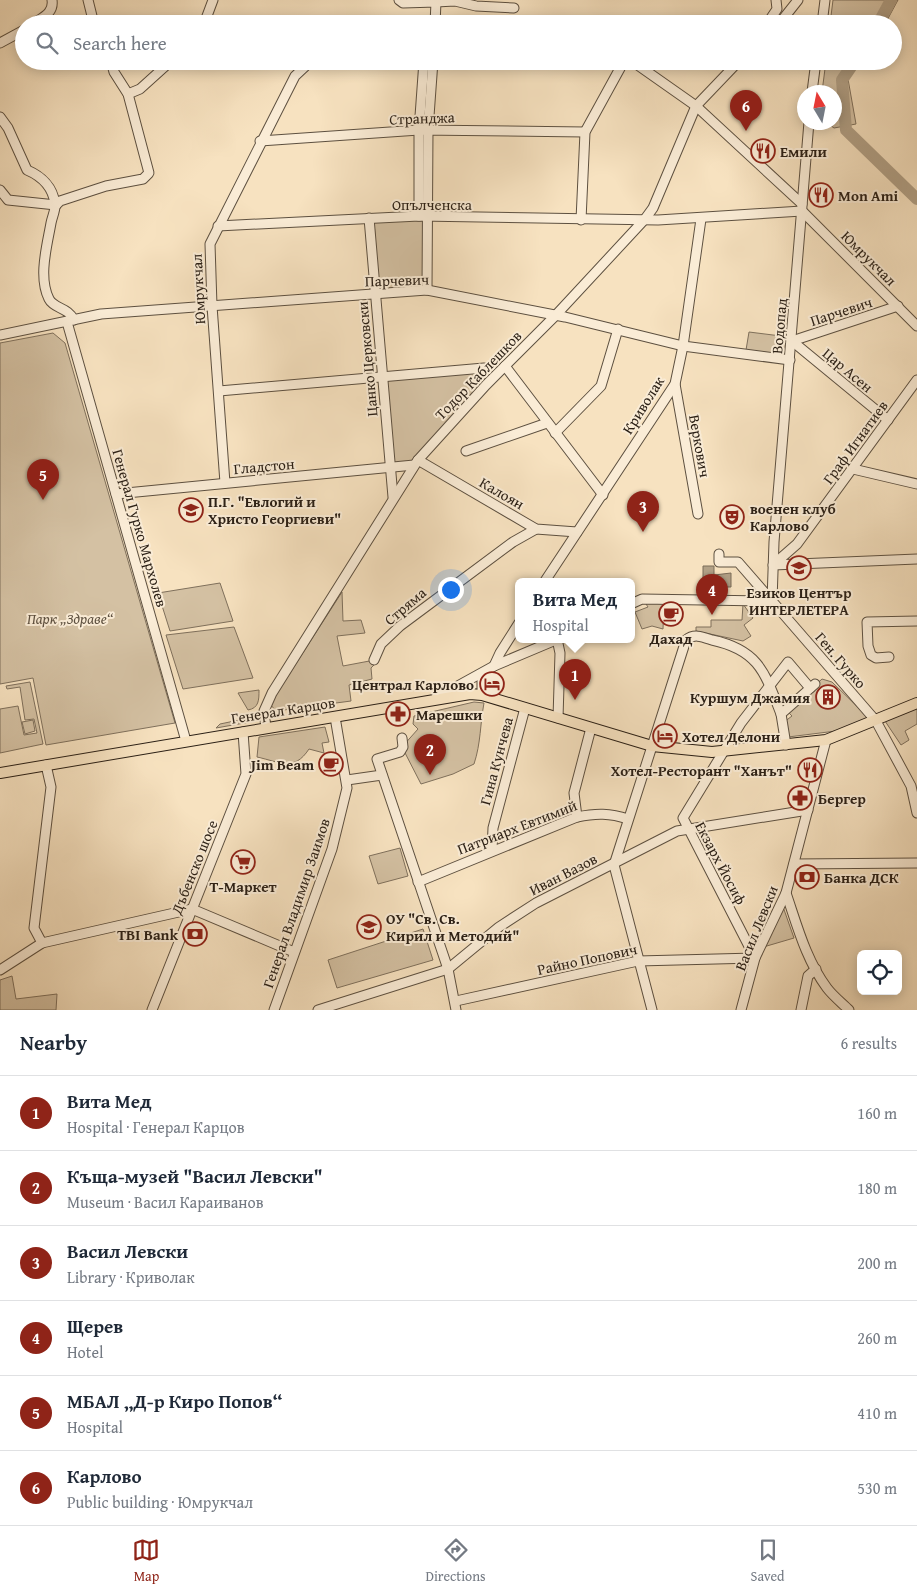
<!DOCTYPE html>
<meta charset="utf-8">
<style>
:root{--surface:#fff;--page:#f2f2f3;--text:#1f2937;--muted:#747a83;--line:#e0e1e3;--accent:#8f2418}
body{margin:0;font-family:"Gentium Book Plus",serif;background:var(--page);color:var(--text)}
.controls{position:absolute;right:15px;bottom:15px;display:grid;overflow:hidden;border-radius:8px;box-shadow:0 2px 12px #0003}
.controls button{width:45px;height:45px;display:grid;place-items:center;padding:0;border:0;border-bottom:1px solid var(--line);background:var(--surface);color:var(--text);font:25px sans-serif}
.compass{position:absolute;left:797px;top:85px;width:45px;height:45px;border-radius:50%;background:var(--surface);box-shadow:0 2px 12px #0003;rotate:350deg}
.you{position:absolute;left:450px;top:589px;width:18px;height:18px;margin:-12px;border:4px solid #fff;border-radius:50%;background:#1a73e8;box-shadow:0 0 0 8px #1a73e833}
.badge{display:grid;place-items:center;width:32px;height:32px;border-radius:50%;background:var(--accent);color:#fff;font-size:16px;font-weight:700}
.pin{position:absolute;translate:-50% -41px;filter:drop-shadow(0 1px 2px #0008)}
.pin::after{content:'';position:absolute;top:26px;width:18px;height:15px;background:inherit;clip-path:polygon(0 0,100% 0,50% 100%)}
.popup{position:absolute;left:515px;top:578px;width:120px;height:65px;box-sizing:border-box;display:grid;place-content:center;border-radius:8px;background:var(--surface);filter:drop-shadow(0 1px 4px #0005);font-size:16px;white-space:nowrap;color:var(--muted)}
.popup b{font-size:19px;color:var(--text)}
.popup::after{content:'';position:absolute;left:50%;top:100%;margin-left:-10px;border:10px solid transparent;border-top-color:var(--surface)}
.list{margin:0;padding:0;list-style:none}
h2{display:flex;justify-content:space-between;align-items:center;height:65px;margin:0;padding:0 20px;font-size:21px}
h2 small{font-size:16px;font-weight:400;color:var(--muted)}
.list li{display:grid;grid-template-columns:32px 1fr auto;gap:15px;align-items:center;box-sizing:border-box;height:75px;padding:0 20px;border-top:1px solid var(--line)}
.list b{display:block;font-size:19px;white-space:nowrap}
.list p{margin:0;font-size:16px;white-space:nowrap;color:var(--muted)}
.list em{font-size:16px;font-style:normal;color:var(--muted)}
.icon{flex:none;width:28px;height:28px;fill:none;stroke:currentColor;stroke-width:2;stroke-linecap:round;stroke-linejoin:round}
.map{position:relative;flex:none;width:917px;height:1010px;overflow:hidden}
.search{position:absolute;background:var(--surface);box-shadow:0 2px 12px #0003;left:15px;right:15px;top:15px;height:55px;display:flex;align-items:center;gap:12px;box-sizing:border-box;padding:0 18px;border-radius:28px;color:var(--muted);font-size:19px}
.sheet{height:515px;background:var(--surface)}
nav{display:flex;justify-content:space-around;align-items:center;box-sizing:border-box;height:70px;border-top:1px solid var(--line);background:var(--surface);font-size:14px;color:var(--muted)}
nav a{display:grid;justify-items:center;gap:2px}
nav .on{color:var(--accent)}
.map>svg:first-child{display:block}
</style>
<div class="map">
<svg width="917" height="1010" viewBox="0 0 917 1010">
<rect width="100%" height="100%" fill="#f7e2c0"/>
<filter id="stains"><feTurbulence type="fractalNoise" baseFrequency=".004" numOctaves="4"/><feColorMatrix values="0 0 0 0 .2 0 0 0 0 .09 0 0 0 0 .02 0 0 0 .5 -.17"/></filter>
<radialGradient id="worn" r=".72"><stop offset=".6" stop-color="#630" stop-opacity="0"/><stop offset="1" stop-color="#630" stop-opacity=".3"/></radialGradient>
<!-- green -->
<g fill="#d4c1a3" stroke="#7f705c">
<path d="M 833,0 L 898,0 L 885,24 L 830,24 Z"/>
<path d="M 826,61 L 861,61 L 848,79 L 856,124 L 834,128 L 827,123 L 834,122 L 834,92 L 822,92 Z"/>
<path d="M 423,220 L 424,288 L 379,289 L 374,222 Z"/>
<path d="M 749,332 L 789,337 L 788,355 L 746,350 Z"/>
<path d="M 53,333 L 65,343 L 175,723 L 46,745 L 33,678 L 0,684 L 0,343 Z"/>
<path d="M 484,368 L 486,385 L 418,460 L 390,467 L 383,378 Z"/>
<path d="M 220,583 L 233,621 L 170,631 L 158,593 Z"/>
<path d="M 342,592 L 343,621 L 361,620 L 365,633 L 337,636 L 343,666 L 380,659 L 371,668 L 372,679 L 349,685 L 351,701 L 276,711 L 270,704 Z"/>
<path d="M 656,601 L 664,601 L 663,629 L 652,626 L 642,629 L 635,612 L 648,607 L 646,604 Z"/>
<path d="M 743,604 L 753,618 L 744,625 L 751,636 L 743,641 L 696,631 L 696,627 L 711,627 L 711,620 L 742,620 Z"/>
<path d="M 234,627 L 253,678 L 183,689 L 166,635 Z"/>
<path d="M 822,679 L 832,682 L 869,718 L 836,731 L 788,737 L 784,722 L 792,716 L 787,711 Z"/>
<path d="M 30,682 L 43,744 L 0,753 L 0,709 L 18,706 L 24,735 L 37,733 L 34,719 L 25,720 L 20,687 L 7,689 L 6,686 Z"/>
<path d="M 259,690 C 259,700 259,708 248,710 L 238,693 Z"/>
<path d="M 474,702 L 484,703 C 480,724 481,743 474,764 L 453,774 L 421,784 L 402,747 L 418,729 L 413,724 L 414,716 Z"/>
<path d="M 917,705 L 917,724 L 905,731 L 909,740 L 901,745 L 885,721 Z"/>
<path d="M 244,719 L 250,722 L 216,728 L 220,724 Z"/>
<path d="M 33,720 L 35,731 L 25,734 L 22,722 Z"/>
<path d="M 325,727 L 329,742 L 322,743 L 324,753 L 309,749 C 294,772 280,762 257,757 L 259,737 Z"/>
<path d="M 400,848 L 408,876 L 378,884 L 369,856 Z"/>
<path d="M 781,901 L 794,938 L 760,948 Z"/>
<path d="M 423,929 L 433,960 L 337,988 L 328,960 Z"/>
<path d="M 12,976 L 16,999 L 57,994 L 56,1010 L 0,1010 L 0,980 Z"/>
</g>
<!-- water -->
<path fill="#b1a086" stroke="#7b6c59" d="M 703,566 L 714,566 L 714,575 L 731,573 L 731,587 L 720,587 L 720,584 L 716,584 L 715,587 L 710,587 L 710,579 L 703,579 Z"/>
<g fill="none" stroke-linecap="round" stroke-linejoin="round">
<!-- river -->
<g stroke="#b1a086" stroke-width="12">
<path d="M 878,24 L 891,0"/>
<path d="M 855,61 L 842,80 L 846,130 L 917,199"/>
</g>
<!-- minor casing -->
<g stroke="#5d5040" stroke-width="11">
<g id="minor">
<path d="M 88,0 L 94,24"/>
<path d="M 399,0 L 403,3 L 436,2 L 435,24"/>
<path d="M 436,2 L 455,1 L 476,6 L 514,8"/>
<path d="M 33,24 C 43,17 54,13 52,0"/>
<path d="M 204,24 L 213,0"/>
<path d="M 767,24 L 777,9 L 776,0"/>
<path d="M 779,24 L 798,0"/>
<path d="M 822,24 L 825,0"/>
<path d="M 0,43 L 24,30"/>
<path d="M 632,61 L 696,106 L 802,204"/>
<path d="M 812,92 L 816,61"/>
<path d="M 128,94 L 140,89 L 171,61"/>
<path d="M 0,117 L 8,128 L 27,170 C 41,176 53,187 55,204 C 56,209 52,217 51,223 C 47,246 38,277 49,299 C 54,309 68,307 74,320"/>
<path d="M 809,122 L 774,542 L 772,601 L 876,721 L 911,786 L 917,813"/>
<path d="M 260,141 L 419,130 L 585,132"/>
<path d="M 0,190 L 8,200 L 56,205"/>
<path d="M 56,205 L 60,201 L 106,186 L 143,179 L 149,173 L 128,94 L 114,72 L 111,61"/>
<path d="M 802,211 L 917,326"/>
<path d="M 419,216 L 419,130 L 424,61"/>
<path d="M 369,218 L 393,497"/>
<path d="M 581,220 L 585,132 L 624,61"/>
<path d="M 218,226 L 419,216 L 658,220 L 802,211"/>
<path d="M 427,290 L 428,130 L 433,61"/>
<path d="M 67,322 L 186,741"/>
<path d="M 0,335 L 101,314 L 427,290 L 565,317 L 683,346 L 790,360"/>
<path d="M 792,341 L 888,420"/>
<path d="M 792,341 L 898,306"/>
<path d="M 505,366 L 603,495"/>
<path d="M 917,380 L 797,544 L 773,565 L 917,559"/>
<path d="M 675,384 L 698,514"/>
<path d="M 219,391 L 484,368"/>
<path d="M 555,433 L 601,386 L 618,329"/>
<path d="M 466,451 L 547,423"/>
<path d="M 418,460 L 536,529 L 577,532"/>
<path d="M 853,469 L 917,484"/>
<path d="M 225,483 L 212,306 L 210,244 L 295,76 L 311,61"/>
<path d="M 116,494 L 414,465"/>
<path d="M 545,581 L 675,384 L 683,346 L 701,219"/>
<path d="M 631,604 L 642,599 L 772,601 L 738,562 L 719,562 L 719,554"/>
<path d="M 557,639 L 560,653 L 558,718"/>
<path d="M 889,657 L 876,658 L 871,655 L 868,646 L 867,622 L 917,621"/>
<path d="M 374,660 L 381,644 L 400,626 L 513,542 L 536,529"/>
<path d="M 494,666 L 500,653 L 519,623"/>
<path d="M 482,674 L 482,695"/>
<path d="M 436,698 L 494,666 L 558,639"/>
<path d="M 266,728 L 264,711 L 272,693 L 418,460 L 486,385 L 555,316 L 645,219 L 653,208 L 696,106 L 739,61"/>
<path d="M 402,738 L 403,747 L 400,752 L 377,759 L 448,969 L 456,1010"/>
<path d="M 786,745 L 781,714 L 815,684"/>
<path d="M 46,765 L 51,787 L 34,928 L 42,943 L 192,909 L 294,952"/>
<path d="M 347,780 L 382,775"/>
<path d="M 577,817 L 574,793 L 591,728"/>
<path d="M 492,850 L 493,828 L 525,708"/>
<path d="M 794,864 L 917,863"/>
<path d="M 418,882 L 577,817 C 596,813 610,813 628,819"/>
<path d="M 786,893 C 797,925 806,960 827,988 C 833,996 842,1003 849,1010"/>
<path d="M 0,970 L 42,943"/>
<path d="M 456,1001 L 638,961 L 755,958 L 683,818 L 741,723 L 788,662 L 810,688"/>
<path d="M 152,1010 L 246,774 L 243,732"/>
<path d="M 274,1010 L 332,849 L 347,788 L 335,717"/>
<path d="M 318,1010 L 448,969 L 499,927 L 536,903 L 677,831 L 808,810"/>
<path d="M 652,1010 L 614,865 L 686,640 C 694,633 703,637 712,640 C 759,650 765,673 781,714"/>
<path d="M 741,1010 L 755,958 L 786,893 L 826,740"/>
<path d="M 801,1010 L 808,976 L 816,969"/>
</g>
</g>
<!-- major casing -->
<g stroke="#2a1f15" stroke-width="12">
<path id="major" d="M 0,773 L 470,694 L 482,695 L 652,746 L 712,752 L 826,740 L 917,703"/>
</g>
<!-- minor -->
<use href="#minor" stroke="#faecd6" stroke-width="9"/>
<!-- major -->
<use href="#major" stroke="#f7e2c0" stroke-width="10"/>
</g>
<!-- icons -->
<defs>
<g id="restaurant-ring" transform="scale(1.25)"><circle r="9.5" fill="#faecd6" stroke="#8f2418" stroke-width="1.5"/><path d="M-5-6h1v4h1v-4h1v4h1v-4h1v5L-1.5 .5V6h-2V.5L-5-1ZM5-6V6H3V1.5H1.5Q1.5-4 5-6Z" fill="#8f2418"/></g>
<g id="school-ring" transform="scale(1.25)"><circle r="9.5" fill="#faecd6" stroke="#8f2418" stroke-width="1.5"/><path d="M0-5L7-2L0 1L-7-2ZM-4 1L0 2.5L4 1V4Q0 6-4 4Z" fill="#8f2418"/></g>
<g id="theatre-ring" transform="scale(1.25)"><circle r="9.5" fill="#faecd6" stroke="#8f2418" stroke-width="1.5"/><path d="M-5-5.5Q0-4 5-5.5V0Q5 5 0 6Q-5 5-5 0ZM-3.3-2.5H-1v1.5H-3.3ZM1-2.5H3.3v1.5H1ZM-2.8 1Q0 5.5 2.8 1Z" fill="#8f2418"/></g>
<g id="cafe-ring" transform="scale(1.25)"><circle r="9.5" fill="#faecd6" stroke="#8f2418" stroke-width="1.5"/><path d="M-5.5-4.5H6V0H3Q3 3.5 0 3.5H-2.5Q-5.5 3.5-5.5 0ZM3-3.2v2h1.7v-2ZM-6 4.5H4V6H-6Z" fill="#8f2418"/></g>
<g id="hotel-ring" transform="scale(1.25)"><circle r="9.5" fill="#faecd6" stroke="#8f2418" stroke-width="1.5"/><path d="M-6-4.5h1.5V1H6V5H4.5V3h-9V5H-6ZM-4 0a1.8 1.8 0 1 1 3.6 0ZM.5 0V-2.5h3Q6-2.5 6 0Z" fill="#8f2418"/></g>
<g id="building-ring" transform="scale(1.25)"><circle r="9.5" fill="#faecd6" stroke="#8f2418" stroke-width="1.5"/><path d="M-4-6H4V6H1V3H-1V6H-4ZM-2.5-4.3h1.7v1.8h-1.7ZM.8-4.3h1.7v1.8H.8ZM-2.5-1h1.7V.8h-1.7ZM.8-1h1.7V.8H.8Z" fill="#8f2418"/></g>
<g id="pharmacy-ring" transform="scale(1.25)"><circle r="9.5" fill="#faecd6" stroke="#8f2418" stroke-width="1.5"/><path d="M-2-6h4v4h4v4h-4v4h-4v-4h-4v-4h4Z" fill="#8f2418"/></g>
<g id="supermarket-ring" transform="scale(1.25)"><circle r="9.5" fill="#faecd6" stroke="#8f2418" stroke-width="1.5"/><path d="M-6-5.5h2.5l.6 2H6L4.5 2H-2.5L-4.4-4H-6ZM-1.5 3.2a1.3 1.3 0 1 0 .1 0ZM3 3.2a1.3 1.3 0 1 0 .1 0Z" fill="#8f2418"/></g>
<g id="bank-ring" transform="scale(1.25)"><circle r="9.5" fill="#faecd6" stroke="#8f2418" stroke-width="1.5"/><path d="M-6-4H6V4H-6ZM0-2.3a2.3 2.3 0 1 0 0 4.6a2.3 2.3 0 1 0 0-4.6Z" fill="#8f2418"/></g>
</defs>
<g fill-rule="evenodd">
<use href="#restaurant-ring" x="763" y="151"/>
<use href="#restaurant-ring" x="821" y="195"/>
<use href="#school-ring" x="191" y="510"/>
<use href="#theatre-ring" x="732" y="517"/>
<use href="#school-ring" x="799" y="568"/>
<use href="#cafe-ring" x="671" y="614"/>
<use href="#hotel-ring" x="492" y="684"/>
<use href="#building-ring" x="828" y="697"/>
<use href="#pharmacy-ring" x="398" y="714"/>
<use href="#hotel-ring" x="665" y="736"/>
<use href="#cafe-ring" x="331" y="764"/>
<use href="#restaurant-ring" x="810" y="770"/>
<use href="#pharmacy-ring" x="800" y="798"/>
<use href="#supermarket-ring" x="243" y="862"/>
<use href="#bank-ring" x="807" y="877"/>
<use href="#school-ring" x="369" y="927"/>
<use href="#bank-ring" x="195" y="934"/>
</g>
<g text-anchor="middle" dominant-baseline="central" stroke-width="4" stroke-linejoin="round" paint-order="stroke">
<!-- street labels -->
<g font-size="15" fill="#2a1f15" stroke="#faecd6">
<text transform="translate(422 118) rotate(-2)">Странджа</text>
<text x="432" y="204">Опълченска</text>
<text transform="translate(869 258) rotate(45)">Юмрукчал</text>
<text transform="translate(397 280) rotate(-2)">Парчевич</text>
<text transform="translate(198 289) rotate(-93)">Юмрукчал</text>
<text transform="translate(841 311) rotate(-18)">Парчевич</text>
<text transform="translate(779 326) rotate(-85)">Водопад</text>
<text transform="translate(367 359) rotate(-95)">Цанко Церковски</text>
<text transform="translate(848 370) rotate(40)">Цар Асен</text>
<text transform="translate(478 375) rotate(-46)">Тодор Каблешков</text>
<text transform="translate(643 405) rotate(-58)">Криволак</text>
<text transform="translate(855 442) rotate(-54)">Граф Игнатиев</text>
<text transform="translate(700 446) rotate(80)">Веркович</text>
<text transform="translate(264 466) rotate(-5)">Гладстон</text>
<text transform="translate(502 493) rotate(30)">Калоян</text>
<text transform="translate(140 528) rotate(74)">Генерал Гурко Мархолев</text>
<text transform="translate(405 606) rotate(-40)">Стряма</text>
<text transform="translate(841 660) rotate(49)">Ген. Гурко</text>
<text transform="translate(283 710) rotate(-9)">Генерал Карцов</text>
<text transform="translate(496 761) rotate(-75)">Гина Кунчева</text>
<text transform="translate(517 827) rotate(-21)">Патриарх Евтимий</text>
<text transform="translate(721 863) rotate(62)">Екзарх Йосиф</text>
<text transform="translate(194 867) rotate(-68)">Дъбенско шосе</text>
<text transform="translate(563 874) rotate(-27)">Иван Вазов</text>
<text transform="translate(296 903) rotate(-71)">Генерал Владимир Заимов</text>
<text transform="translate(756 928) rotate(-68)">Васил Левски</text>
<text transform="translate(587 959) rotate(-12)">Райно Попович</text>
</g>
<!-- poi labels -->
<g font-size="15" font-weight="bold" fill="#2a1f15" stroke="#faecd6" text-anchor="start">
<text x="780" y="151">Емили</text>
<text x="838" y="195">Mon Ami</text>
<text x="208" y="501">П.Г. "Евлогий и<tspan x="208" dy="17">Христо Георгиеви"</tspan></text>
<text x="750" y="508">военен клуб<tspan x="750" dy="17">Карлово</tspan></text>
<text x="799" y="592" text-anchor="middle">Езиков Център<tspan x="799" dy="17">ИНТЕРЛЕТЕРА</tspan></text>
<text x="671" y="638" text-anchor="middle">Дахад</text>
<text x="474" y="684" text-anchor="end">Централ Карлово</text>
<text x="810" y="697" text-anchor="end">Куршум Джамия</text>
<text x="416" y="714">Марешки</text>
<text x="682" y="736">Хотел Делони</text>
<text x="314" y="764" text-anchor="end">Jim Beam</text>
<text x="792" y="770" text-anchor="end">Хотел-Ресторант "Ханът"</text>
<text x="818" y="798">Бергер</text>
<text x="824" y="877">Банка ДСК</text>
<text x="243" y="886" text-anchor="middle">Т-Маркет</text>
<text x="386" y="918">ОУ "Св. Св.<tspan x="386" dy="17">Кирил и Методий"</tspan></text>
<text x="178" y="934" text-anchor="end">TBI Bank</text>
</g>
<!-- park labels -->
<g font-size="15" font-style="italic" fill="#5d5040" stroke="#faecd6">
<text x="70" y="618">Парк „Здраве“</text>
</g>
</g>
<rect width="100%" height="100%" filter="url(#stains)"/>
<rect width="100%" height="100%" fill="url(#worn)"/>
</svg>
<div class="controls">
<button><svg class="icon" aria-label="locate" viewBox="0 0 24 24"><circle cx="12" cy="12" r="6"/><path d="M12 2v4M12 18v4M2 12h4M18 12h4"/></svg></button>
</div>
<svg class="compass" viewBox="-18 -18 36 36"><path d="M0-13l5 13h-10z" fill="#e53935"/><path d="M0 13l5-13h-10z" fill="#747a83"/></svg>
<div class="you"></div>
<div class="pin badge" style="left:575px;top:700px">1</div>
<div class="popup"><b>Вита Мед</b>Hospital</div>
<div class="pin badge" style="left:430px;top:775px">2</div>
<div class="pin badge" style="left:643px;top:532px">3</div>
<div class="pin badge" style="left:712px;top:615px">4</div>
<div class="pin badge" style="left:43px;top:500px">5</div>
<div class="pin badge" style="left:746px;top:131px">6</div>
<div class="search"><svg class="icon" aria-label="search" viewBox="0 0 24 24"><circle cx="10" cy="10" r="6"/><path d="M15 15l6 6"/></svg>Search here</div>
</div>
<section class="sheet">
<h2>Nearby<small>6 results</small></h2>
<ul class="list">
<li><span class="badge">1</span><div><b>Вита Мед</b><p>Hospital · Генерал Карцов</p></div><em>160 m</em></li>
<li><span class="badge">2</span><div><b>Къща-музей &quot;Васил Левски&quot;</b><p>Museum · Васил Караиванов</p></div><em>180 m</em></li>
<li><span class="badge">3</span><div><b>Васил Левски</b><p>Library · Криволак</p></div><em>200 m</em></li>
<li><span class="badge">4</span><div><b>Щерев</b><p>Hotel</p></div><em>260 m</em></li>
<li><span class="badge">5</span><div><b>МБАЛ „Д-р Киро Попов“</b><p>Hospital</p></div><em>410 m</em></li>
<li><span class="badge">6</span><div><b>Карлово</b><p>Public building · Юмрукчал</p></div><em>530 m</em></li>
</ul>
</section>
<nav>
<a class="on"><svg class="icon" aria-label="map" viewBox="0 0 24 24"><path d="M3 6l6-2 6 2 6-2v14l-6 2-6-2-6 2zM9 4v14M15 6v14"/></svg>Map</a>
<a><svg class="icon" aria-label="directions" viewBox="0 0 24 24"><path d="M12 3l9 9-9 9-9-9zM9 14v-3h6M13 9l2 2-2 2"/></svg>Directions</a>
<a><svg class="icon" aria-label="saved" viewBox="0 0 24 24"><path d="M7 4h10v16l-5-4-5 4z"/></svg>Saved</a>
</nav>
